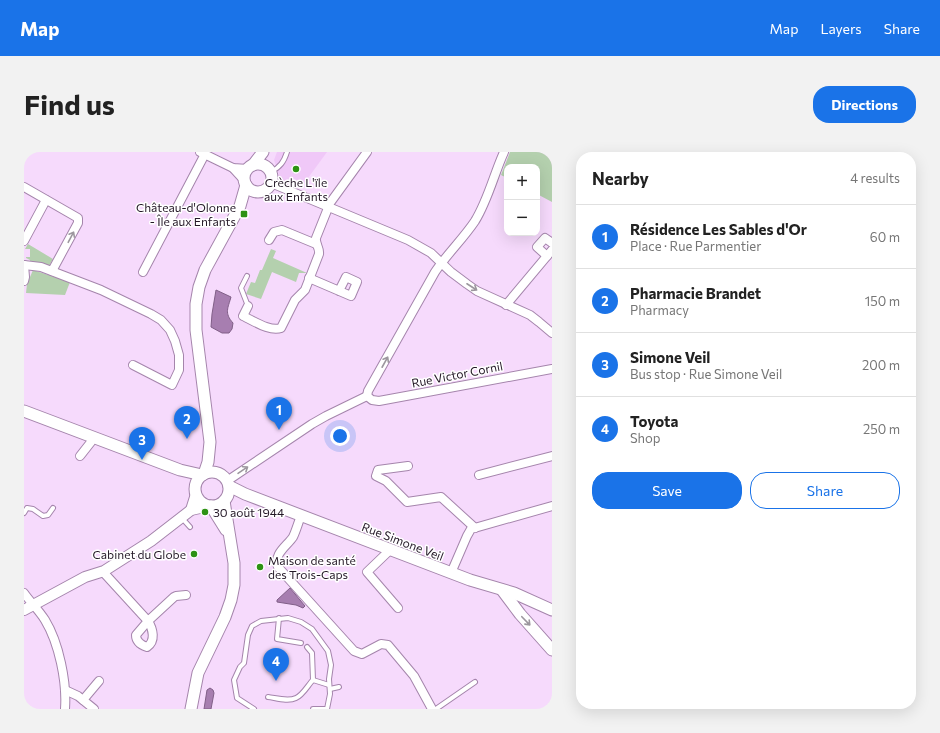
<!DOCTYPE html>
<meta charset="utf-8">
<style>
:root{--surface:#fff;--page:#f2f2f2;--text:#222;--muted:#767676;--line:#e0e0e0;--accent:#1a73e8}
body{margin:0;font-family:Commissioner,sans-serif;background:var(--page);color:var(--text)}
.controls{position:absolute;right:12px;top:12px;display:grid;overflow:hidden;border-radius:8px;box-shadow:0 4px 16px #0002}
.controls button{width:36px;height:36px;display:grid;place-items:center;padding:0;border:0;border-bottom:1px solid var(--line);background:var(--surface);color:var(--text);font:20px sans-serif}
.you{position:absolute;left:316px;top:284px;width:14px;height:14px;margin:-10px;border:3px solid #fff;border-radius:50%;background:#1a73e8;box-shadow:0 0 0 6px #1a73e833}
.badge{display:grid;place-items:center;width:26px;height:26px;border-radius:50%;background:var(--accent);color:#fff;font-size:13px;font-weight:700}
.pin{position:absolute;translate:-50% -33px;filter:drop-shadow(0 1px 2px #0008)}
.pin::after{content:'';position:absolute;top:21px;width:14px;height:12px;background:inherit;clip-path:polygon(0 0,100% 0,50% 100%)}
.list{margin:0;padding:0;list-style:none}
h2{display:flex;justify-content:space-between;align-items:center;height:52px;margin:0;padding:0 16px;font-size:17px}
h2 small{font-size:13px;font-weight:400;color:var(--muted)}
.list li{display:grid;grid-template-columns:26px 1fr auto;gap:12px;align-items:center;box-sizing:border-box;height:64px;padding:0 16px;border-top:1px solid var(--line)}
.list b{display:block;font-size:15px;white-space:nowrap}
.list p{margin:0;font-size:13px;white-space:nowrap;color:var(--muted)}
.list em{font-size:13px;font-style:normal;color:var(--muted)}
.actions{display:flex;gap:8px;padding:12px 16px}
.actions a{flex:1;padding:9px 0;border:1px solid var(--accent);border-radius:16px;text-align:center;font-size:14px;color:var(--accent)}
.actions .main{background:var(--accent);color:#fff}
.map{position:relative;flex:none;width:528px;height:557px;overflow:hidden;border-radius:16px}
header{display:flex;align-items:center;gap:24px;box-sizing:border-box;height:56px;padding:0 20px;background:var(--accent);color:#fff}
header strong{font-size:19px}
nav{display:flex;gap:22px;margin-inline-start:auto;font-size:14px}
.intro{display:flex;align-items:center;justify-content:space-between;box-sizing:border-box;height:96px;padding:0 24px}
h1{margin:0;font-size:28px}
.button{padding:10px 18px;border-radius:16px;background:var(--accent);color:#fff;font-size:14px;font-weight:700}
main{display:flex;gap:24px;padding:0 24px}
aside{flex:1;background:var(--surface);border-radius:16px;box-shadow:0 4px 16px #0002}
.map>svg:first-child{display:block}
</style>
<header>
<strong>Map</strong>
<nav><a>Map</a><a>Layers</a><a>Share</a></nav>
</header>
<div class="intro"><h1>Find us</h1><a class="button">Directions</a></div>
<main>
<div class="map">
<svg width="528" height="557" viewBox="0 0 528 557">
<rect width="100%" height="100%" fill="#f6dafc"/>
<!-- built -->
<path fill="#f0c8f8" d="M 253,0 L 303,0 L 276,37 L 257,29 L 250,8 Z"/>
<!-- green -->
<g fill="#b4d0ae">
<path d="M 486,0 L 528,0 L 528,50 L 513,42 L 513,15 L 483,15 L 483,26 L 477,23 Z"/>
<path d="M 4,92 L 29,107 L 25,114 L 6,110 L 6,108 L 2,106 L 2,105 L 6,105 L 6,97 L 1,97 Z"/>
<path d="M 247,97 L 252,99 L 249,106 L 283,121 L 275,121 L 272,130 L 248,120 L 237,147 L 222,142 L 227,130 L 231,131 L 236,118 L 238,118 Z"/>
<path d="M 9,118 L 46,130 L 41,143 L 2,141 L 3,132 Z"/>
</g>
<!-- water -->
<g fill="#a77eb0" stroke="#805f87">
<path d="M 192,138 L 207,145 C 204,156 200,161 209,171 L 208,177 L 205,181 L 198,181 L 187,175 L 188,162 Z"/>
<path d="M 266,436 L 281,454 L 279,456 L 272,453 L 253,450 L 253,448 Z"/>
<path d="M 186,536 L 189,538 L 190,541 L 187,557 L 180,557 L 183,538 Z"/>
</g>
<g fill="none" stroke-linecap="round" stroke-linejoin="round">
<!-- service casing -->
<g stroke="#a585ac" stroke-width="6">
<g id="service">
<path d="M 247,20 C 256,15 260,10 263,0"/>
<path d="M 223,124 L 217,136 L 224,154"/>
<path d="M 0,361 L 3,356 L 9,357 L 19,364 L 24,363 L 29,356"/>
<path d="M 157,365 L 166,375"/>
<path d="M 255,466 L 253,487 L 277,491"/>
<path d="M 289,528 L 305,533"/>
<path d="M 306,537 L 315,535"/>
<path d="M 244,545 C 252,546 264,550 272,546 C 279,543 284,533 289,528 L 288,501 L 283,495"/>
<path d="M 230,557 L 213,546 L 210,528 L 216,515 L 220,511 L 224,483 L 228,474 L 237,469 L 264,466 L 277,470 L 288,477 L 304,499 L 307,513 L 305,527 L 306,542 L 303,557 L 289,557"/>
<path d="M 412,557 L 451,530"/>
</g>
</g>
<!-- minor casing -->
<g stroke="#a585ac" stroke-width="10">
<g id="minor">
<path d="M 176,0 L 209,16 L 224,17"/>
<path d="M 209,16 L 220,28"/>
<path d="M 247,31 L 384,88 L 407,101 L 427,120 L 443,132 L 453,139 L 506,163 L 515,170 L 528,181"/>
<path d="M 0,35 L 54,66 L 54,71 L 28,119"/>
<path d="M 245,88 L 250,80 L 258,78 L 292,92"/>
<path d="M 0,89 L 22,48"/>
<path d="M 523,104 L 513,95 L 521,86 L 528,91"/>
<path d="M 0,113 L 17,115 L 77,138 L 127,162 L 137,168 L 146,178 L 151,189 L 155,203 L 155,218 L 148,233 L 109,213"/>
<path d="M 119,120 L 181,2"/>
<path d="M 285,126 L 327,144 L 333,130 L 322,125 L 315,139"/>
<path d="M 0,129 L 1,125 L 0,113"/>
<path d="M 482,153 L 528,98"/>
<path d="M 224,154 L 219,164 C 230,169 246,180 257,176 L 271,148 L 281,138 L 295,102 C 296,96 291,92 292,86 L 306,51 L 343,0"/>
<path d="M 343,244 L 344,239 L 411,120 C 423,102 439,87 451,69 C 464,48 470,22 480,0"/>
<path d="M 343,244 L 348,248 L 355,249 L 528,217"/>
<path d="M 56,304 L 67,290 L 69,285"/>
<path d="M 384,314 L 354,318 L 352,324 L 362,329 L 383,350 L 417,345 L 451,376"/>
<path d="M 455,323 L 528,304"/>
<path d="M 203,329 L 288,272 L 302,264 L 343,244"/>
<path d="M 277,364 C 274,371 272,379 269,385 C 263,394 249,402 254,415 L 330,499 L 338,502 L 357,492 L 364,493 L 390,524 L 408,557"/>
<path d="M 366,398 L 343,420 L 374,456"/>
<path d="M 80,419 L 81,422 L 124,469 L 112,483 C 112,489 117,493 123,495 C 132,489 129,477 124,469 L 150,445 L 152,444 L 162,443"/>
<path d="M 427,421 L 443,384 L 447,377 L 528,354"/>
<path d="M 0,441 C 7,451 14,457 21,468 C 35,491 43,530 41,557"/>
<path d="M 41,538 L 54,544 L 70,557"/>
<path d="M 59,548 L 75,529"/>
</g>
</g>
<!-- tertiary casing -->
<g stroke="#a585ac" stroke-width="12">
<g id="tertiary">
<path d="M 167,358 L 172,342"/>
<path d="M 0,458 L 61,425 L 80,419 L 127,389 L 167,358 L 185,354"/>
</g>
</g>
<!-- secondary casing -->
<g stroke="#a585ac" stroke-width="13">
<g id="secondary">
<circle cx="234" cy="26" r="14"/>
<path d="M 229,13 L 239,0"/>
<path d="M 0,259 L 156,318 L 178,323"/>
<circle cx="188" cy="337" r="17"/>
<path d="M 180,322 L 184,310 L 186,290 L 172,178 L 172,152 L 175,135 L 181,118 L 216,54 L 222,33"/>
<path d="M 205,334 L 221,342 L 446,428 L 490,441 L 528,458"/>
<path d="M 187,354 L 202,378"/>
<path d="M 478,438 L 496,462 L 528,498"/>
<path d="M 167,557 L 174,521 L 201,465 L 207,448 L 210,433 L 210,411 L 200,349"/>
</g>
</g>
<!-- service -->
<use href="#service" stroke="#fff" stroke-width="4"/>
<!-- minor -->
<use href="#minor" stroke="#fff" stroke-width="8"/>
<!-- tertiary -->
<use href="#tertiary" stroke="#fff" stroke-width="10"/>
<!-- secondary -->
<use href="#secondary" stroke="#fff" stroke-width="11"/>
</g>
<!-- one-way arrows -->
<defs><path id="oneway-shaft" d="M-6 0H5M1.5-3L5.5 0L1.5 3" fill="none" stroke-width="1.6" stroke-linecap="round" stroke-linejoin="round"/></defs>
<g stroke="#9c979e">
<use href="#oneway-shaft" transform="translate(47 85) rotate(-62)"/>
<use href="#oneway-shaft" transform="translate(448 135) rotate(33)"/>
<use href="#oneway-shaft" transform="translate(361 210) rotate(-61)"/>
<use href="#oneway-shaft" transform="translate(219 318) rotate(-34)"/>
<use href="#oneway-shaft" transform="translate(502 469) rotate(46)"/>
</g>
<!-- markers -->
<g fill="#2d9213" stroke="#fff" stroke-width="1.5">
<circle cx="272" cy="17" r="4"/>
<rect x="216" y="58" width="8" height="8" rx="2"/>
<circle cx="181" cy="360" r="4"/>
<circle cx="170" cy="402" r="4"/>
<circle cx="236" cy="415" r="4"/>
</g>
<g text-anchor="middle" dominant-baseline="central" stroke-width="3" stroke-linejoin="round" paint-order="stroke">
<!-- poi labels -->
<g font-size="12" fill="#241827" stroke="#fff" text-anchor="end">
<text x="272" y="30" text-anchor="middle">Crèche L'ïle<tspan x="272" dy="14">aux Enfants</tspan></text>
<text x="212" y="55">Château-d'Olonne<tspan x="212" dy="14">- Île aux Enfants</tspan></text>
<text x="189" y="360" text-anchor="start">30 août 1944</text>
<text x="162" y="402">Cabinet du Globe</text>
<text x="244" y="408" text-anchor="start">Maison de santé<tspan x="244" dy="14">des Trois-Caps</tspan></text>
</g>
<!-- street labels -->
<g font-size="12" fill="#241827" stroke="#fff">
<text transform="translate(433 222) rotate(-11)">Rue Victor Cornil</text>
<text transform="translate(379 389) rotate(21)">Rue Simone Veil</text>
</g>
</g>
</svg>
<div class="controls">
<button>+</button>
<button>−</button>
</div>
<div class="you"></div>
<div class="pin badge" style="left:255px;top:278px">1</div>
<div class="pin badge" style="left:163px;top:287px">2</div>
<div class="pin badge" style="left:118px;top:308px">3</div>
<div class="pin badge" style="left:252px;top:529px">4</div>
</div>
<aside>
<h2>Nearby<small>4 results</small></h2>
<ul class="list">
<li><span class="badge">1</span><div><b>Résidence Les Sables d'Or</b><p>Place · Rue Parmentier</p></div><em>60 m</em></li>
<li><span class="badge">2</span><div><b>Pharmacie Brandet</b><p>Pharmacy</p></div><em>150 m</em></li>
<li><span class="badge">3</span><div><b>Simone Veil</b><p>Bus stop · Rue Simone Veil</p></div><em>200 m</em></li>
<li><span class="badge">4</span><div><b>Toyota</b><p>Shop</p></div><em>250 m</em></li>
</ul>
<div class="actions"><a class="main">Save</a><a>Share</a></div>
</aside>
</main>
